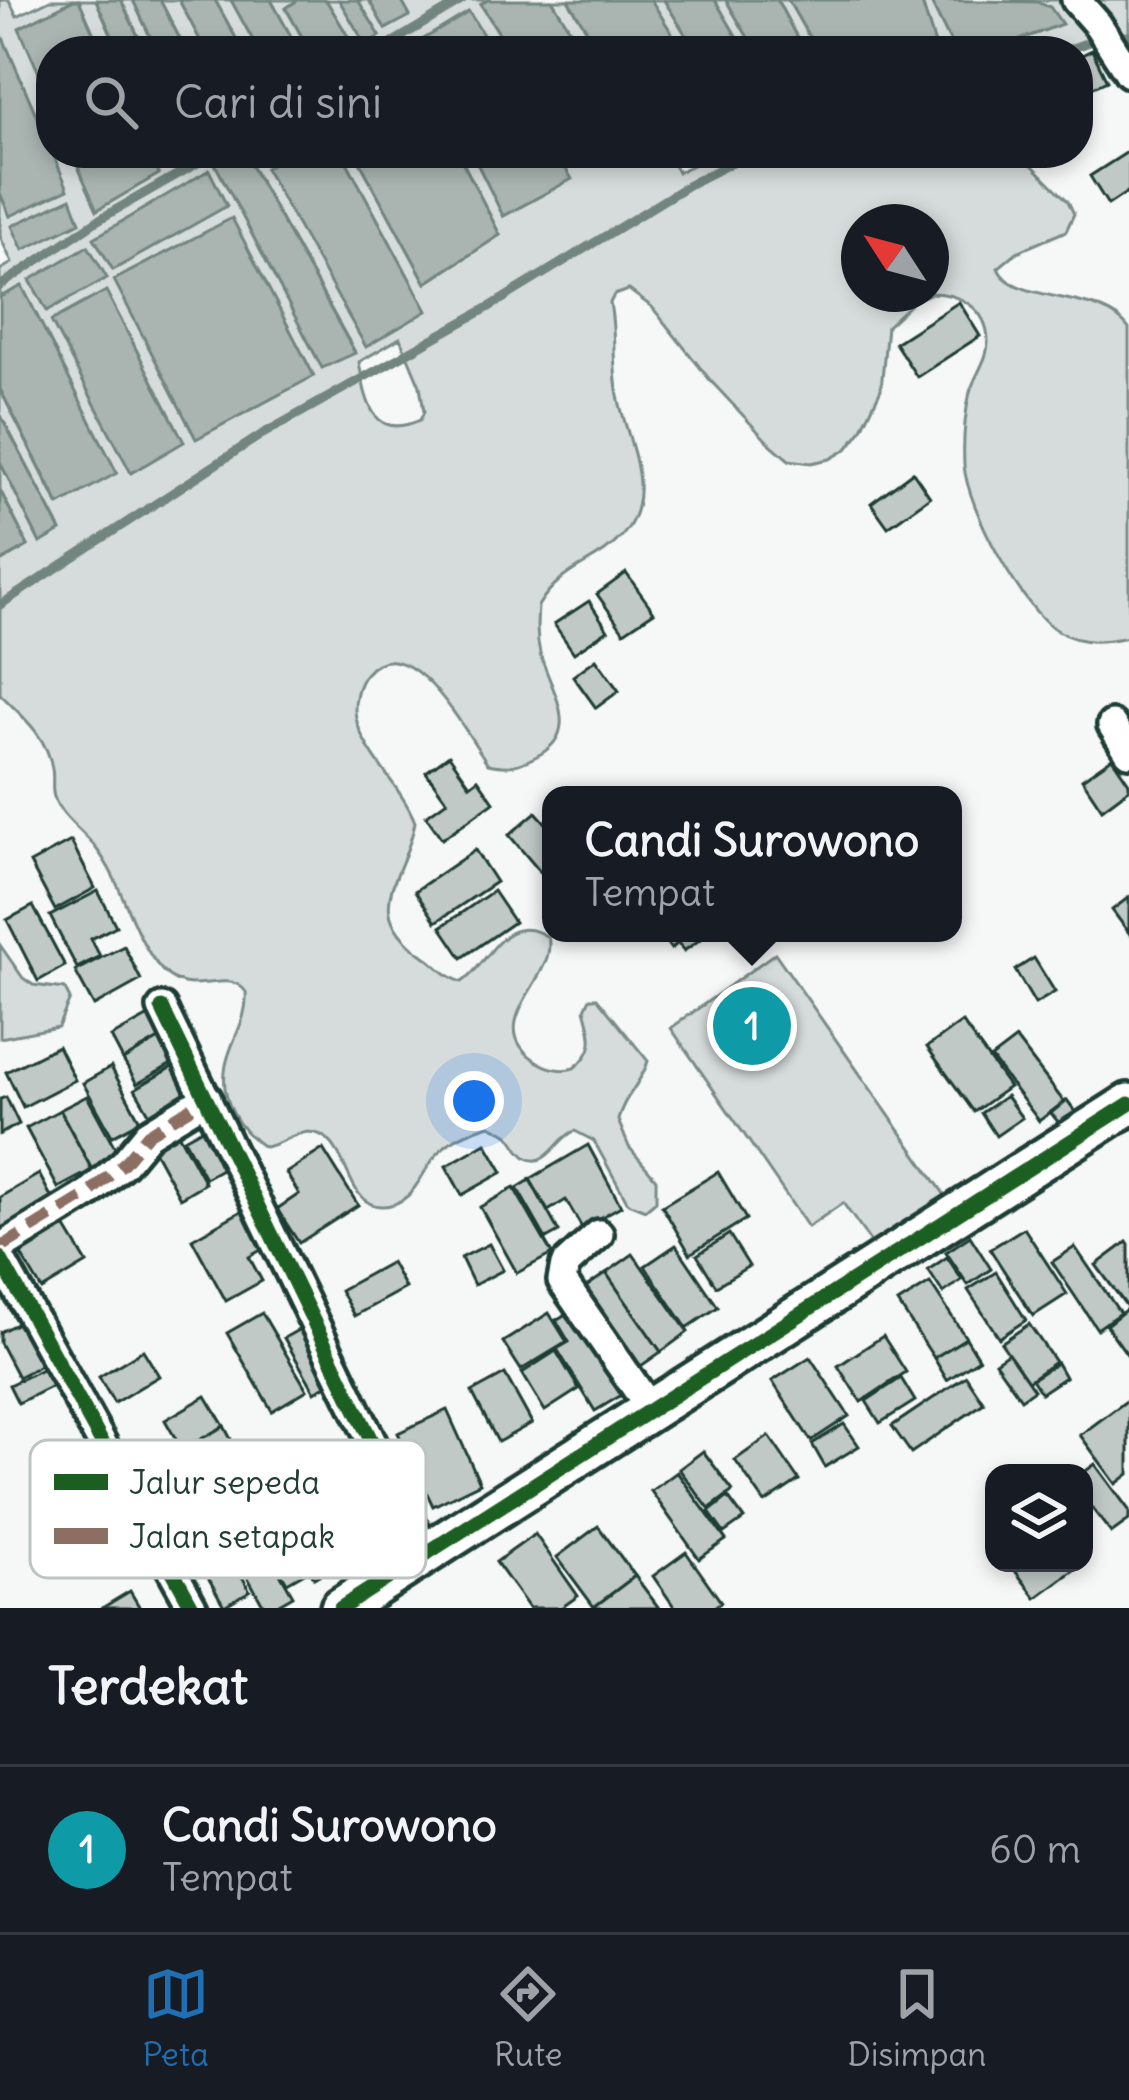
<!DOCTYPE html>
<html lang="id">
<style>
:root{--surface:#171b24;--page:#242831;--text:#f1f3f6;--muted:#9ea1a6;--line:#363941;--accent:#1f6fb2}
body{margin:0;font-family:Delius,sans-serif;background:var(--page);color:var(--text)}
.controls{position:absolute;right:36px;bottom:36px;display:grid;overflow:hidden;border-radius:24px;box-shadow:0 6px 18px #0003}
.controls button{width:108px;height:108px;display:grid;place-items:center;padding:0;border:0;border-bottom:3px solid var(--line);background:var(--surface);color:var(--text);font:60px sans-serif}
.compass{position:absolute;left:841px;top:204px;width:108px;height:108px;border-radius:50%;background:var(--surface);box-shadow:0 6px 18px #0003;rotate:306deg}
.you{position:absolute;left:474px;top:1101px;width:42px;height:42px;margin:-30px;border:9px solid #fff;border-radius:50%;background:#1a73e8;box-shadow:0 0 0 18px #1a73e833}
.badge{display:grid;place-items:center;width:78px;height:78px;border-radius:50%;background:var(--accent);color:#fff;font-size:39px;font-weight:700}
.pin{position:absolute;translate:-50% -50%;border:6px solid #fff;box-shadow:0 3px 12px #0006}
.popup{position:absolute;left:542px;top:786px;width:420px;height:156px;box-sizing:border-box;display:grid;place-content:center;border-radius:24px;background:var(--surface);filter:drop-shadow(0 3px 9px #0005);font-size:39px;white-space:nowrap;color:var(--muted)}
.popup b{font-size:45px;color:var(--text)}
.popup::after{content:'';position:absolute;left:50%;top:100%;margin-left:-24px;border:24px solid transparent;border-top-color:var(--surface)}
.list{margin:0;padding:0;list-style:none}
h2{display:flex;justify-content:space-between;align-items:center;height:156px;margin:0;padding:0 48px;font-size:51px}
h2 small{font-size:39px;font-weight:400;color:var(--muted)}
.list li{display:grid;grid-template-columns:78px 1fr auto;gap:36px;align-items:center;box-sizing:border-box;height:168px;padding:0 48px;border-top:3px solid var(--line)}
.list b{display:block;font-size:45px;white-space:nowrap}
.list p{margin:0;font-size:39px;white-space:nowrap;color:var(--muted)}
.list em{font-size:39px;font-style:normal;color:var(--muted)}
.icon{flex:none;width:66px;height:66px;fill:none;stroke:currentColor;stroke-width:2;stroke-linecap:round;stroke-linejoin:round}
.map{position:relative;flex:none;width:1129px;height:1608px;overflow:hidden}
.search{position:absolute;background:var(--surface);box-shadow:0 6px 18px #0003;left:36px;right:36px;top:36px;height:132px;display:flex;align-items:center;gap:30px;box-sizing:border-box;padding:0 42px;border-radius:48px;color:var(--muted);font-size:45px}
.sheet{height:324px;background:var(--surface)}
nav{display:flex;justify-content:space-around;align-items:center;box-sizing:border-box;height:168px;border-top:3px solid var(--line);background:var(--surface);font-size:33px;color:var(--muted)}
nav a{display:grid;justify-items:center;gap:6px}
nav .on{color:var(--accent)}
.map>svg:first-child{display:block}
</style>
<div class="map">
<svg width="1129" height="1608" viewBox="0 0 1129 1608">
<rect width="100%" height="100%" fill="#f6f7f7"/>
<filter id="ink" filterUnits="userSpaceOnUse"><feTurbulence type="fractalNoise" baseFrequency=".00833" numOctaves="2"/><feDisplacementMap in="SourceGraphic" scale="24" xChannelSelector="R" yChannelSelector="G"/><feConvolveMatrix kernelMatrix="1 2 1 2 8 2 1 2 1" color-interpolation-filters="sRGB"/></filter>
<g filter="url(#ink)">
<!-- green -->
<g fill="#d6dcdb" stroke="#7a8c88" stroke-width="3" fill-rule="evenodd">
<path d="M 0,0 L 9,0 L 17,16 L 50,0 L 74,0 L 20,28 L 51,100 L 51,150 L 0,31 Z"/>
<path d="M 79,0 L 96,0 L 119,51 L 101,51 Z"/>
<path d="M 121,0 L 133,0 L 157,51 L 145,51 Z"/>
<path d="M 160,0 L 179,0 L 206,51 L 186,51 Z"/>
<path d="M 215,0 L 231,0 L 259,51 L 243,51 Z"/>
<path d="M 271,0 L 298,0 L 286,9 L 310,51 L 299,51 Z"/>
<path d="M 326,0 L 339,0 L 366,45 L 380,36 L 358,0 L 369,0 L 386,29 L 409,16 L 401,0 L 488,0 L 481,5 L 510,51 L 493,51 L 468,12 L 417,44 L 420,51 L 357,51 Z"/>
<path d="M 552,0 L 568,0 L 600,51 L 583,51 Z"/>
<path d="M 651,0 L 664,0 L 696,51 L 683,51 Z"/>
<path d="M 715,0 L 726,0 L 756,51 L 745,51 Z"/>
<path d="M 777,0 L 788,0 L 817,51 L 804,51 Z"/>
<path d="M 921,0 L 930,0 L 955,51 L 937,51 Z"/>
<path d="M 1011,0 L 1129,0 L 1129,44 L 1121,35 L 1064,51 L 990,51 L 1061,24 L 1037,2 Z"/>
<path d="M 52,153 L 72,153 L 98,209 L 158,174 L 149,153 L 165,153 L 171,165 L 195,153 L 235,153 L 216,163 L 355,352 L 244,153 L 252,153 L 259,163 L 275,153 L 291,153 L 266,168 L 426,310 L 342,153 L 355,153 L 426,283 L 500,235 L 458,153 L 472,153 L 504,216 L 571,179 L 556,153 L 574,153 L 579,161 L 596,153 L 666,153 L 678,172 L 718,153 L 1020,153 L 1068,201 L 1074,214 L 1066,231 L 1017,252 L 998,268 C 1012,304 1103,290 1129,329 L 1129,637 C 1103,642 1082,645 1058,631 C 1022,610 967,507 964,465 C 963,443 965,414 970,392 C 975,375 989,358 988,340 C 987,308 959,293 931,293 L 931,222 L 859,222 L 859,294 L 930,294 L 914,301 L 887,326 L 881,389 L 861,431 L 847,449 L 830,459 L 811,463 L 789,460 L 767,441 L 710,380 L 652,307 L 629,290 L 614,295 L 610,303 C 616,334 612,364 618,395 C 626,440 659,494 622,536 C 595,566 563,565 538,606 C 537,622 536,637 540,653 C 550,690 586,734 533,758 C 515,767 507,768 488,764 C 467,735 409,623 366,674 C 357,684 353,704 356,718 C 363,753 402,787 415,822 C 406,878 357,909 424,956 C 437,965 446,977 462,982 C 490,964 503,909 548,937 C 559,978 477,1024 538,1062 C 550,1069 561,1072 574,1068 C 598,1050 592,1035 585,1009 L 590,998 L 597,998 L 648,1061 C 642,1083 623,1097 618,1120 L 629,1147 L 656,1179 L 656,1201 L 645,1210 L 628,1203 L 594,1141 L 575,1131 C 558,1136 547,1169 527,1158 C 518,1153 515,1142 508,1135 C 503,1131 496,1128 490,1125 C 473,1130 454,1137 441,1150 C 420,1170 417,1204 383,1206 C 342,1208 351,1132 308,1132 C 293,1133 280,1145 264,1147 C 238,1130 219,1099 226,1065 C 231,1039 248,1021 246,992 C 226,964 188,1007 156,963 C 130,928 122,881 95,847 C 82,830 61,818 54,797 C 51,788 54,778 52,769 C 48,737 22,716 0,694 L 0,562 L 28,546 L 0,490 L 0,462 L 40,543 L 61,531 L 0,414 L 0,389 L 58,505 L 21,287 L 0,297 L 0,270 L 12,263 L 0,236 L 0,194 L 10,216 L 67,189 ZM 400,338 L 420,386 L 424,412 L 420,420 C 371,442 366,399 359,362 Z"/>
<path d="M 0,945 L 23,978 L 33,985 L 65,989 L 70,999 L 58,1027 L 0,1038 Z"/>
<path d="M 775,953 L 956,1211 L 884,1261 L 843,1203 L 808,1227 L 671,1028 Z"/>
</g>
<!-- water -->
<g fill="#aab5b1" stroke="#72857f" stroke-width="3">
<path d="M 74,0 L 79,0 L 101,51 L 51,51 L 51,100 L 19,28 Z"/>
<path d="M 96,0 L 121,0 L 145,51 L 119,51 Z"/>
<path d="M 133,0 L 160,0 L 186,51 L 157,51 Z"/>
<path d="M 179,0 L 215,0 L 243,51 L 206,51 Z"/>
<path d="M 231,0 L 271,0 L 299,51 L 259,51 Z"/>
<path d="M 298,0 L 326,0 L 357,51 L 310,51 L 286,8 Z"/>
<path d="M 339,0 L 358,0 L 380,36 L 366,45 Z"/>
<path d="M 369,0 L 401,0 L 410,16 L 385,29 Z"/>
<path d="M 488,0 L 552,0 L 583,51 L 510,51 L 481,4 Z"/>
<path d="M 568,0 L 651,0 L 683,51 L 600,51 Z"/>
<path d="M 664,0 L 715,0 L 745,51 L 696,51 Z"/>
<path d="M 726,0 L 777,0 L 804,51 L 756,51 Z"/>
<path d="M 788,0 L 921,0 L 937,51 L 817,51 Z"/>
<path d="M 930,0 L 1037,2 L 1050,7 L 1062,24 L 990,51 L 955,51 Z"/>
<path d="M 469,12 L 493,51 L 420,51 L 417,43 Z"/>
<path d="M 0,31 L 68,189 L 10,216 L 0,193 Z"/>
<path d="M 72,153 L 149,153 L 159,174 L 97,210 Z"/>
<path d="M 235,153 L 244,153 L 355,353 L 322,368 L 215,164 Z"/>
<path d="M 291,153 L 342,153 L 427,311 L 366,347 L 265,168 Z"/>
<path d="M 355,153 L 458,153 L 500,235 L 426,283 Z"/>
<path d="M 472,153 L 556,153 L 572,179 L 503,216 Z"/>
<path d="M 209,170 L 227,206 L 113,270 L 94,238 Z"/>
<path d="M 71,198 L 80,222 L 23,250 L 12,226 Z"/>
<path d="M 232,218 L 314,376 L 196,439 L 114,280 Z"/>
<path d="M 88,246 L 107,278 L 47,311 L 30,280 Z"/>
<path d="M 22,286 L 117,473 L 59,505 L 0,389 L 0,297 Z"/>
<path d="M 106,291 L 184,442 L 131,473 L 51,321 Z"/>
<path d="M 0,414 L 61,531 L 40,543 L 0,462 Z"/>
<path d="M 0,490 L 28,546 L 0,562 Z"/>
</g>
<g fill="none" stroke-linecap="round" stroke-linejoin="round">
<!-- stream -->
<g stroke="#72857f" stroke-width="9">
<path d="M 378,51 L 463,0"/>
<path d="M 1064,51 L 1097,39 L 1129,36"/>
<path d="M 0,286 L 98,220 L 215,153"/>
<path d="M 0,605 L 261,435 L 491,306 L 690,184 L 751,153"/>
</g>
</g>
<!-- building -->
<g fill="#c0c9c6" stroke="#1f3d34" stroke-width="3">
<path d="M 1092,50 L 1107,81 L 1078,94 L 1078,57 Z"/>
<path d="M 1129,151 L 1129,191 L 1108,205 L 1090,176 Z"/>
<path d="M 959,302 L 980,336 L 917,377 L 895,343 Z"/>
<path d="M 913,472 L 930,497 L 888,527 L 871,503 Z"/>
<path d="M 626,573 L 654,612 L 624,632 L 597,594 Z"/>
<path d="M 589,601 L 608,630 L 574,653 L 554,624 Z"/>
<path d="M 596,659 L 619,691 L 596,708 L 573,676 Z"/>
<path d="M 449,755 L 470,785 L 478,779 L 494,802 L 442,839 L 426,816 L 447,801 L 426,772 Z"/>
<path d="M 1112,758 L 1129,783 L 1129,789 L 1102,809 L 1082,779 Z"/>
<path d="M 536,812 L 551,829 L 551,885 L 509,835 Z"/>
<path d="M 71,841 L 95,888 L 55,910 L 30,863 Z"/>
<path d="M 475,850 L 496,882 L 436,922 L 415,891 Z"/>
<path d="M 98,891 L 116,926 L 91,939 L 100,956 L 77,968 L 50,916 Z"/>
<path d="M 493,891 L 514,922 L 462,958 L 441,927 Z"/>
<path d="M 1129,897 L 1129,933 L 1112,910 Z"/>
<path d="M 33,906 L 65,966 L 38,981 L 7,920 Z"/>
<path d="M 670,933 L 709,933 L 684,951 L 678,943 L 671,949 L 663,938 Z"/>
<path d="M 124,946 L 141,980 L 94,1006 L 75,971 Z"/>
<path d="M 1034,958 L 1055,992 L 1035,1004 L 1015,970 Z"/>
<path d="M 156,1012 L 168,1034 L 123,1060 L 111,1037 Z"/>
<path d="M 962,1022 L 1009,1087 L 974,1112 L 927,1047 Z"/>
<path d="M 168,1034 L 182,1058 L 137,1084 L 123,1060 Z"/>
<path d="M 1016,1039 L 1064,1102 L 1039,1121 L 991,1058 Z"/>
<path d="M 58,1046 L 75,1080 L 23,1107 L 6,1072 Z"/>
<path d="M 179,1063 L 198,1096 L 154,1122 L 135,1089 Z"/>
<path d="M 111,1067 L 140,1121 L 112,1136 L 83,1083 Z"/>
<path d="M 87,1096 L 119,1155 L 92,1170 L 60,1110 Z"/>
<path d="M 1006,1096 L 1022,1118 L 996,1136 L 981,1113 Z"/>
<path d="M 6,1097 L 19,1124 L 0,1134 L 0,1099 Z"/>
<path d="M 1067,1100 L 1078,1115 L 1062,1127 L 1051,1113 Z"/>
<path d="M 60,1110 L 92,1170 L 58,1188 L 26,1128 Z"/>
<path d="M 173,1124 L 205,1183 L 180,1198 L 147,1138 Z"/>
<path d="M 202,1129 L 223,1168 L 205,1178 L 184,1139 Z"/>
<path d="M 486,1143 L 503,1172 L 462,1195 L 446,1166 Z"/>
<path d="M 588,1145 L 621,1206 L 582,1228 L 566,1200 L 548,1211 L 530,1179 Z"/>
<path d="M 323,1149 L 358,1205 L 299,1243 L 277,1209 L 299,1194 L 286,1173 Z"/>
<path d="M 718,1172 L 746,1219 L 690,1254 L 662,1206 Z"/>
<path d="M 39,1174 L 57,1208 L 5,1238 L 0,1229 L 0,1197 Z"/>
<path d="M 530,1180 L 559,1232 L 546,1239 L 517,1188 Z"/>
<path d="M 514,1188 L 552,1254 L 517,1273 L 480,1207 Z"/>
<path d="M 245,1209 L 266,1247 L 249,1257 L 262,1281 L 226,1301 L 192,1239 Z"/>
<path d="M 60,1218 L 87,1263 L 42,1290 L 15,1245 Z"/>
<path d="M 1024,1228 L 1067,1294 L 1033,1316 L 990,1249 Z"/>
<path d="M 729,1234 L 749,1266 L 716,1286 L 697,1255 Z"/>
<path d="M 970,1236 L 991,1269 L 968,1285 L 946,1252 Z"/>
<path d="M 1127,1242 L 1129,1245 L 1129,1357 L 1106,1325 L 1128,1308 L 1096,1265 Z"/>
<path d="M 489,1244 L 503,1270 L 474,1285 L 461,1258 Z"/>
<path d="M 676,1245 L 718,1307 L 687,1328 L 645,1266 Z"/>
<path d="M 1075,1247 L 1120,1313 L 1097,1329 L 1052,1262 Z"/>
<path d="M 633,1254 L 688,1332 L 661,1352 L 606,1273 Z"/>
<path d="M 947,1257 L 962,1280 L 943,1293 L 928,1270 Z"/>
<path d="M 391,1262 L 405,1288 L 354,1316 L 340,1290 Z"/>
<path d="M 996,1272 L 1026,1320 L 999,1338 L 968,1290 Z"/>
<path d="M 606,1273 L 661,1352 L 631,1373 L 576,1294 Z"/>
<path d="M 930,1283 L 966,1338 L 934,1358 L 898,1303 Z"/>
<path d="M 574,1309 L 625,1393 L 595,1411 L 557,1349 L 569,1342 L 556,1320 Z"/>
<path d="M 262,1313 L 307,1390 L 272,1411 L 227,1333 Z"/>
<path d="M 549,1313 L 567,1342 L 521,1370 L 503,1342 Z"/>
<path d="M 20,1322 L 43,1364 L 18,1377 L 0,1343 L 0,1332 Z"/>
<path d="M 1029,1324 L 1055,1362 L 1028,1381 L 1001,1343 Z"/>
<path d="M 307,1325 L 338,1378 L 315,1392 L 284,1338 Z"/>
<path d="M 883,1336 L 906,1372 L 861,1402 L 838,1366 Z"/>
<path d="M 966,1338 L 979,1359 L 947,1380 L 934,1358 Z"/>
<path d="M 143,1350 L 159,1376 L 114,1403 L 99,1377 Z"/>
<path d="M 556,1351 L 579,1389 L 545,1411 L 522,1373 Z"/>
<path d="M 1008,1353 L 1034,1390 L 1021,1399 L 995,1362 Z"/>
<path d="M 810,1357 L 849,1416 L 811,1441 L 772,1381 Z"/>
<path d="M 1057,1363 L 1065,1377 L 1041,1393 L 1032,1379 Z"/>
<path d="M 51,1365 L 60,1382 L 18,1403 L 9,1385 Z"/>
<path d="M 505,1374 L 532,1423 L 498,1442 L 472,1392 Z"/>
<path d="M 966,1376 L 984,1403 L 911,1453 L 892,1426 Z"/>
<path d="M 901,1378 L 915,1401 L 880,1423 L 866,1401 Z"/>
<path d="M 206,1396 L 224,1426 L 182,1450 L 165,1420 Z"/>
<path d="M 1129,1399 L 1129,1474 L 1116,1484 L 1080,1435 Z"/>
<path d="M 447,1410 L 480,1483 L 433,1506 L 398,1433 Z"/>
<path d="M 844,1424 L 859,1446 L 825,1467 L 812,1444 Z"/>
<path d="M 224,1426 L 236,1449 L 194,1473 L 182,1450 Z"/>
<path d="M 769,1436 L 799,1480 L 765,1503 L 735,1460 Z"/>
<path d="M 703,1451 L 733,1491 L 709,1509 L 679,1469 Z"/>
<path d="M 1095,1464 L 1129,1510 L 1129,1520 L 1111,1533 L 1084,1498 L 1083,1473 Z"/>
<path d="M 105,1469 L 123,1508 L 65,1534 L 48,1494 Z"/>
<path d="M 677,1472 L 726,1540 L 699,1559 L 651,1491 Z"/>
<path d="M 350,1480 L 361,1500 L 382,1488 L 410,1537 L 381,1554 L 373,1541 L 359,1548 L 328,1492 Z"/>
<path d="M 318,1490 L 331,1515 L 291,1538 L 277,1513 Z"/>
<path d="M 728,1497 L 744,1519 L 724,1533 L 709,1512 Z"/>
<path d="M 275,1512 L 308,1571 L 287,1583 L 254,1524 Z"/>
<path d="M 331,1515 L 353,1555 L 314,1578 L 291,1538 Z"/>
<path d="M 251,1522 L 293,1596 L 272,1608 L 265,1608 L 225,1537 Z"/>
<path d="M 598,1526 L 635,1576 L 594,1607 L 557,1557 Z"/>
<path d="M 215,1527 L 250,1591 L 224,1606 L 204,1570 L 189,1579 L 173,1550 Z"/>
<path d="M 535,1534 L 578,1596 L 561,1608 L 529,1608 L 496,1562 Z"/>
<path d="M 686,1552 L 721,1602 L 713,1608 L 675,1608 L 653,1576 Z"/>
<path d="M 1009,1563 L 1075,1563 L 1078,1567 L 1036,1598 Z"/>
<path d="M 635,1576 L 659,1608 L 595,1608 L 594,1607 Z"/>
<path d="M 130,1591 L 140,1608 L 102,1608 Z"/>
</g>
<g fill="none" stroke-linecap="round" stroke-linejoin="round">
<!-- street casing -->
<g stroke="#1f3d34" stroke-width="36">
<g id="street">
<path d="M 1076,0 L 1098,25 L 1129,73"/>
<path d="M 1112,725 L 1129,752"/>
<path d="M 162,1008 L 426,1554"/>
<path d="M 599,1234 L 565,1265 L 562,1281 L 652,1411"/>
<path d="M 0,1248 L 88,1194 L 124,1163 L 148,1134 L 207,1098"/>
<path d="M 0,1258 L 193,1608"/>
</g>
</g>
<!-- secondary casing -->
<g stroke="#1f3d34" stroke-width="48">
<path id="secondary" d="M 341,1608 L 1129,1104"/>
</g>
<!-- street -->
<use href="#street" stroke="#fff" stroke-width="27"/>
<!-- secondary -->
<use href="#secondary" stroke="#fff" stroke-width="39"/>
<!-- quiet -->
<path stroke="#8d6e63" stroke-width="12" stroke-dasharray="24 12" stroke-linecap="butt" d="M 0,1248 L 88,1194 L 124,1163 L 148,1134 L 207,1098"/>
<!-- cycleway casing -->
<g stroke="#fff" stroke-width="22">
<g id="cycleway">
<path d="M 162,1008 L 426,1554"/>
<path d="M 0,1258 L 193,1608"/>
<path d="M 341,1608 L 1129,1104"/>
</g>
</g>
<!-- cycleway -->
<use href="#cycleway" stroke="#1b5e20" stroke-width="15"/>
</g>
</g>
<!-- legend -->
<rect x="30" y="1440" width="396" height="138" rx="18" fill="#fff" stroke="#bcc5c2" stroke-width="3"/>
<rect x="54" y="1474" width="54" height="16" fill="#1b5e20"/>
<rect x="54" y="1528" width="54" height="16" fill="#8d6e63"/>
<g font-size="33" fill="#1f3d34">
<text x="129" y="1494">Jalur sepeda</text>
<text x="129" y="1548">Jalan setapak</text>
</g>
</svg>
<div class="controls">
<button><svg class="icon" aria-label="layers" viewBox="0 0 24 24"><path d="M12 4l9 5-9 5-9-5zM3 14l9 5 9-5"/></svg></button>
</div>
<svg class="compass" viewBox="-18 -18 36 36"><path d="M0-13l5 13h-10z" fill="#e53935"/><path d="M0 13l5-13h-10z" fill="#9ea1a6"/></svg>
<div class="you"></div>
<div class="pin badge" style="left:752px;top:1026px;background:#0f9aa8">1</div>
<div class="popup"><b>Candi Surowono</b>Tempat</div>
<div class="search"><svg class="icon" aria-label="search" viewBox="0 0 24 24"><circle cx="10" cy="10" r="6"/><path d="M15 15l6 6"/></svg>Cari di sini</div>
</div>
<section class="sheet">
<h2>Terdekat<small></small></h2>
<ul class="list">
<li><span class="badge" style="background:#0f9aa8">1</span><div><b>Candi Surowono</b><p>Tempat</p></div><em>60 m</em></li>
</ul>
</section>
<nav>
<a class="on"><svg class="icon" aria-label="map" viewBox="0 0 24 24"><path d="M3 6l6-2 6 2 6-2v14l-6 2-6-2-6 2zM9 4v14M15 6v14"/></svg>Peta</a>
<a><svg class="icon" aria-label="directions" viewBox="0 0 24 24"><path d="M12 3l9 9-9 9-9-9zM9 14v-3h6M13 9l2 2-2 2"/></svg>Rute</a>
<a><svg class="icon" aria-label="saved" viewBox="0 0 24 24"><path d="M7 4h10v16l-5-4-5 4z"/></svg>Disimpan</a>
</nav>
